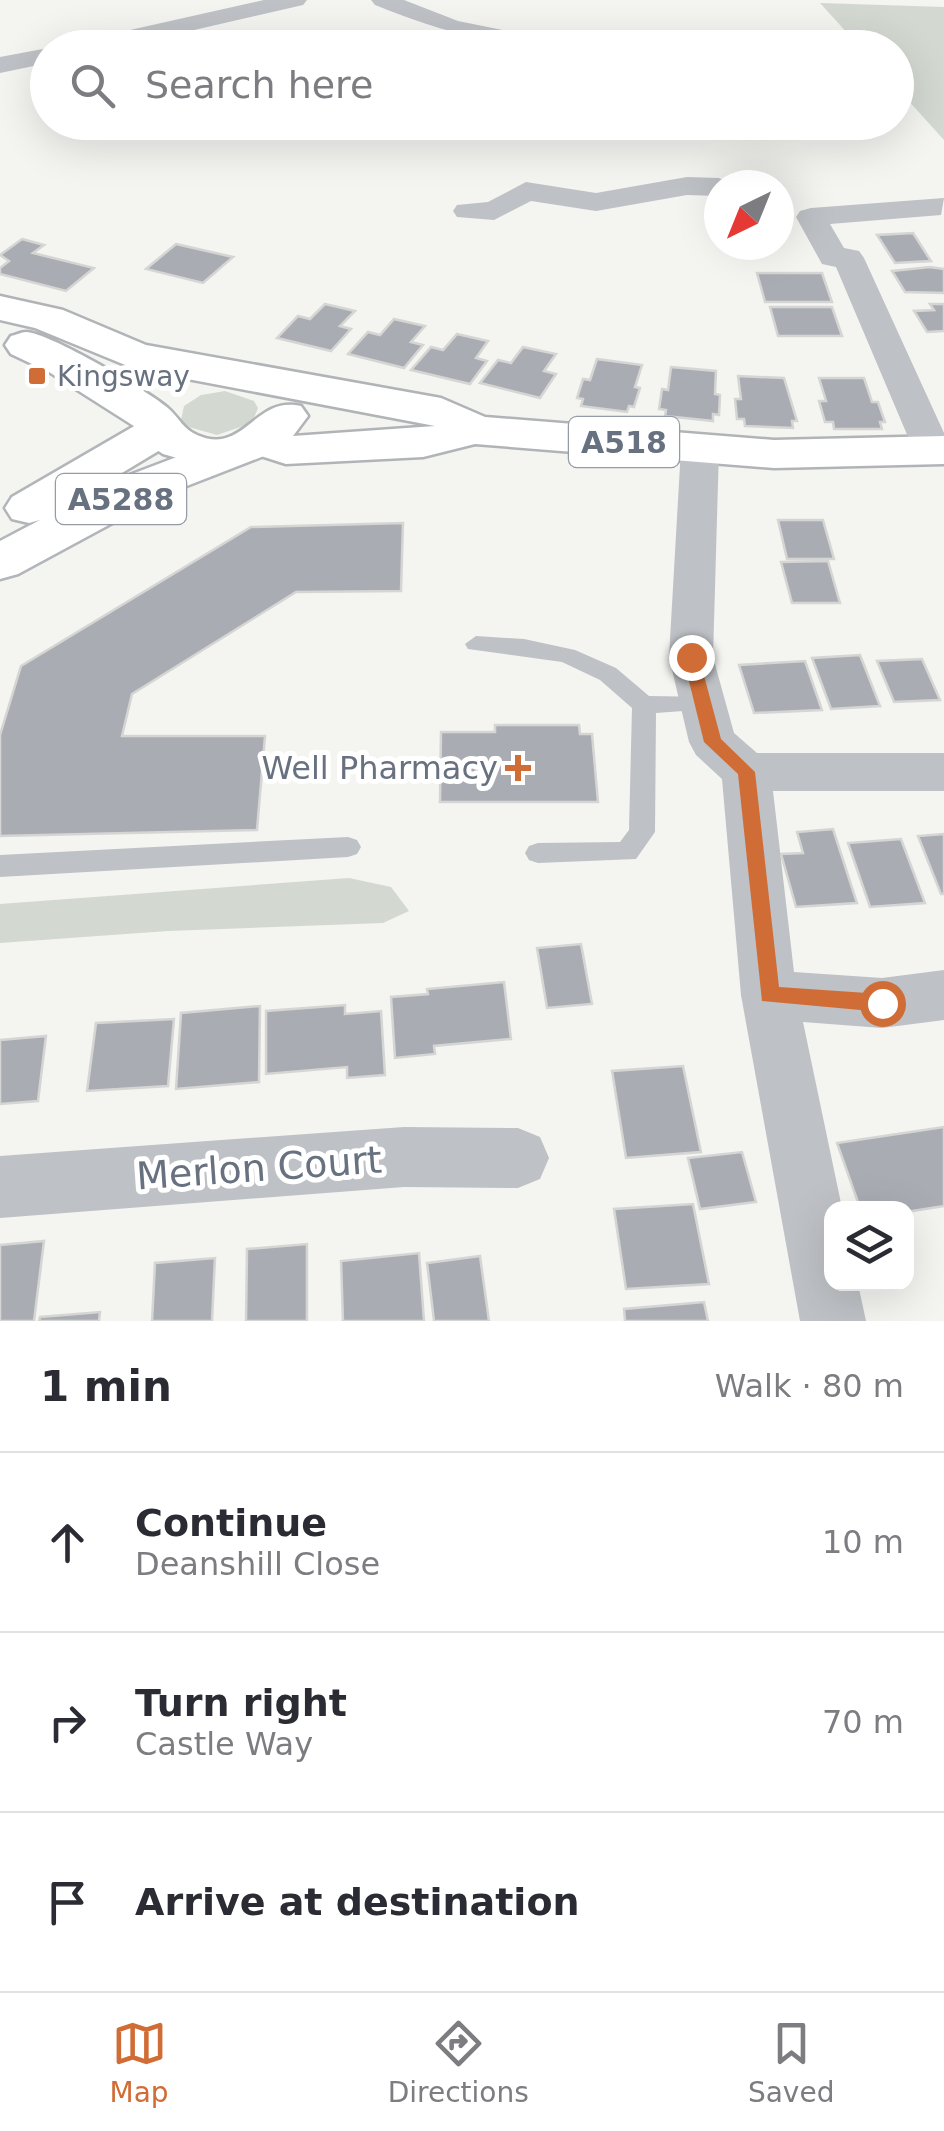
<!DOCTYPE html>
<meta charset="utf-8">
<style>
:root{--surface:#fff;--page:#f2f2f3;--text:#2b2b33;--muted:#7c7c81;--line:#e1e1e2;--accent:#d06d36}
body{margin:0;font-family:"DejaVu Sans",sans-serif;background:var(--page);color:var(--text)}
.controls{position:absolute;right:30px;bottom:30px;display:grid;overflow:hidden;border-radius:20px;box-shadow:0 10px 40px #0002}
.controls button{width:90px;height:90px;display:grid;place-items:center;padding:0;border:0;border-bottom:2px solid var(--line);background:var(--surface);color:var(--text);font:50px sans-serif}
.compass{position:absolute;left:704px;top:170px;width:90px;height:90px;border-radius:50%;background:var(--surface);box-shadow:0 10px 40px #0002;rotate:223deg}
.stop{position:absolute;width:30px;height:30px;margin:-22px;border:8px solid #d06d36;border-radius:50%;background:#fff}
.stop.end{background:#d06d36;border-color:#fff;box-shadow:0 2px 10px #0008}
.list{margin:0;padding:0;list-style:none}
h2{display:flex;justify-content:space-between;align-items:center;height:130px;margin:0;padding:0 40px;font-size:42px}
h2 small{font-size:32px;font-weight:400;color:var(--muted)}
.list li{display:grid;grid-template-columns:65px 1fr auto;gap:30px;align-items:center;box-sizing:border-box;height:180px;padding:0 40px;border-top:2px solid var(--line)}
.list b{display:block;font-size:38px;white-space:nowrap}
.list p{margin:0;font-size:32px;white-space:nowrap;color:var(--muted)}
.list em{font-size:32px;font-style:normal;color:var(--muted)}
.icon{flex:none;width:55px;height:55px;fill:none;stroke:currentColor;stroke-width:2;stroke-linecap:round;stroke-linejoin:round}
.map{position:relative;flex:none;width:944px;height:1321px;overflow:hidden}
.search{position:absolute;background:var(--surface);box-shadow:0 10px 40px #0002;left:30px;right:30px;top:30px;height:110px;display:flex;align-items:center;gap:25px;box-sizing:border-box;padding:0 35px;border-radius:55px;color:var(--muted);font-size:38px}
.sheet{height:670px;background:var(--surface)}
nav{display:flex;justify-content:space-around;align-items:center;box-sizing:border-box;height:140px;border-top:2px solid var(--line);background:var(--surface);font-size:28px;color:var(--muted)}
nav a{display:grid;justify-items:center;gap:5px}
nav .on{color:var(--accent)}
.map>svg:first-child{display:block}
</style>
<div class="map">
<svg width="944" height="1321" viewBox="0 0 944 1321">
<rect width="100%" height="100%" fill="#f4f4f1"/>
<!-- green -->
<g fill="#d3d9d1">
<path d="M 820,3 L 944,7 L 944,140 L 897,88 L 896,48 L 860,47 Z"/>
<path d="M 225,391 L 254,401 L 258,408 L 252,423 L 217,435 L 185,426 L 181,420 L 184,406 L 201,395 Z"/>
<path d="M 349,878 L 391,887 L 409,911 L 383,923 L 168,931 L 0,943 L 0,904 Z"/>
</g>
<!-- building -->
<g fill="#a9adb3" stroke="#d5d6d4" stroke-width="2.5">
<path d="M 913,233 L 931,261 L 895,263 L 877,235 Z"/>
<path d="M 22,239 L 44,245 L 33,253 L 94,268 L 66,291 L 0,274 L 0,268 L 9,261 L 0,255 Z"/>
<path d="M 176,244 L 233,257 L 203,283 L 146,269 Z"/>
<path d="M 930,267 L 944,269 L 944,293 L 905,292 L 892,271 Z"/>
<path d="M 757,273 L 822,273 L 832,302 L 765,302 Z"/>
<path d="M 325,304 L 355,311 L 340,326 L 351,329 L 331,351 L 277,338 L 298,316 L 310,319 Z"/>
<path d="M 930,304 L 944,304 L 944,331 L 927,332 L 914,311 L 934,310 Z"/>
<path d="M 770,307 L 832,307 L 842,336 L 778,336 Z"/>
<path d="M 394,319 L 425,326 L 411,342 L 423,345 L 404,368 L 348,354 L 368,332 L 380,335 Z"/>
<path d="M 457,334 L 488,341 L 476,358 L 487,361 L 470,384 L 411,370 L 431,347 L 443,350 Z"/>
<path d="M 523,347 L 556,354 L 544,371 L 556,374 L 540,398 L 480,383 L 498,360 L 511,363 Z"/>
<path d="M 597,359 L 642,365 L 635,387 L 640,388 L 634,407 L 629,406 L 627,412 L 581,406 L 583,399 L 577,398 L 583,379 L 590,380 Z"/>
<path d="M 671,367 L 716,371 L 715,394 L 720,395 L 719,415 L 713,414 L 713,421 L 665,416 L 666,410 L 659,409 L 662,389 L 668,390 Z"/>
<path d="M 738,376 L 784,378 L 797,421 L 792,421 L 793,428 L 745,426 L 744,419 L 737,419 L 735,399 L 741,399 Z"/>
<path d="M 819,378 L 864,378 L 872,402 L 878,402 L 885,422 L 880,422 L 882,429 L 834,429 L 833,422 L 825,422 L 819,401 L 826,401 Z"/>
<path d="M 778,520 L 823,520 L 834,559 L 787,559 Z"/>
<path d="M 403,523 L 401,591 L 296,592 L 132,694 L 122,736 L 265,736 L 257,830 L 0,836 L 0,735 L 21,666 L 251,527 Z"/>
<path d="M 828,561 L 840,603 L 792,603 L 781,562 Z"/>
<path d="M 860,655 L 880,706 L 831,709 L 812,658 Z"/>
<path d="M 922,659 L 940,700 L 894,702 L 877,661 Z"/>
<path d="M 805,661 L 822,710 L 754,713 L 739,665 Z"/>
<path d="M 495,725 L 579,725 L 580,734 L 592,734 L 598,802 L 440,802 L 441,732 L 495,732 Z"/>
<path d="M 833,829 L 857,903 L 796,907 L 781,854 L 803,853 L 797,832 Z"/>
<path d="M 944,834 L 944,894 L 941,894 L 918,836 Z"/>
<path d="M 901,839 L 925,903 L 870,907 L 848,843 Z"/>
<path d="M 581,944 L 592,1004 L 547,1008 L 537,948 Z"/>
<path d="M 504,982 L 511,1039 L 434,1046 L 435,1054 L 395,1058 L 391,997 L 428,994 L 427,989 Z"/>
<path d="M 345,1005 L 345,1014 L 381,1011 L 385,1075 L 347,1078 L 347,1067 L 266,1074 L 266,1011 Z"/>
<path d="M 260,1006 L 259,1082 L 176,1089 L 181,1013 Z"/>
<path d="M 174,1019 L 168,1086 L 87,1091 L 96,1023 Z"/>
<path d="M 46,1036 L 38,1101 L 0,1104 L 0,1040 Z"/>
<path d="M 683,1066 L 701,1152 L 626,1158 L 612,1071 Z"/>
<path d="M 944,1127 L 944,1206 L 906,1212 L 906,1208 L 860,1208 L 837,1143 Z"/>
<path d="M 742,1152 L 756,1202 L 700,1209 L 688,1158 Z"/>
<path d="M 693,1204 L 709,1284 L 626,1289 L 614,1209 Z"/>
<path d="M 44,1241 L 34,1321 L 0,1321 L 0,1245 Z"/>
<path d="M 307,1244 L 307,1321 L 246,1321 L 247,1249 Z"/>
<path d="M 419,1253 L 424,1321 L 343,1321 L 341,1261 Z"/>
<path d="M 480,1256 L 489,1321 L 434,1321 L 427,1263 Z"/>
<path d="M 215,1258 L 212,1321 L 152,1321 L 155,1263 Z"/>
<path d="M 704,1302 L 708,1321 L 625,1321 L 624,1309 Z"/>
<path d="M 100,1312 L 99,1321 L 39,1321 L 40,1317 Z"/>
</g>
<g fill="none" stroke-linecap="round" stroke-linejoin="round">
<!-- primary casing -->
<g stroke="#b2b5b9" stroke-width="5">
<path id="primary" d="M 159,417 L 175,421 L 182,431 L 175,441 L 62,509 L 132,474 L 232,436 L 248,432 L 264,436 L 271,446 L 264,456 L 166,494 L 18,574 L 0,579 L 0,541 L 40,520 L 29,523 L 12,519 L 5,508 L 12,497 L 143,421 Z"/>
</g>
<!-- trunk casing -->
<g stroke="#b1b4b7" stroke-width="5">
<path id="trunk" d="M 0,296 L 63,310 L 146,345 L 441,398 L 485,417 L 774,440 L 944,436 L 944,464 L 774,468 L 475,444 L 423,457 L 286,464 L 261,456 L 218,466 L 198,464 L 163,454 L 148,444 L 137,428 L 49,372 L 11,354 L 5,345 L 11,336 C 16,335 21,332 26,332 C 48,332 152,393 169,409 C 179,418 183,429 197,435 C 245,456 254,395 301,406 L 308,416 L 293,436 L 435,426 L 135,369 L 35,328 L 0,320 Z"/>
</g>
<!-- service -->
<g fill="#bec1c5" fill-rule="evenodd">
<path d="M 166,122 L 184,122 L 197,131 L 185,134 Z"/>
<path d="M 476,636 L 524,639 L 575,650 L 616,668 L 649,696 L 710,697 L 714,703 L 710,709 L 656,713 L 655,832 L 636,859 L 538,863 L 529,860 L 525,853 L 529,846 L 538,843 L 620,842 L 629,830 L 632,708 L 600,680 L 562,662 L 468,649 L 465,644 Z"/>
<path d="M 348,837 L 357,840 L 361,847 L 357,854 L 348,857 L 0,877 L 0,855 Z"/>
</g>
<!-- minor -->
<g fill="#bec1c5" fill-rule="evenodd">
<path d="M 264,0 L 307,0 L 303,5 L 116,48 L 69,48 L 81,41 Z"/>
<path d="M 371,0 L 404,0 L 458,21 L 557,41 L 569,48 C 498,48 440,31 375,5 Z"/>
<path d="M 48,48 L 48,63 L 0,73 L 0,57 Z"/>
<path d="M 687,177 L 719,178 L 732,185 L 719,185 L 719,196 L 687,195 L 596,211 L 531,201 L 494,220 L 457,217 L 453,211 L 457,205 L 488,202 L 526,182 L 596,193 Z"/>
<path d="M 944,198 L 941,215 L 830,224 L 844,248 L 859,251 L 864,258 L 944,433 L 944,460 L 933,462 L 920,459 L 914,451 L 836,267 L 822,264 L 796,217 L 800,211 L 811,208 Z"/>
<path d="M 700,437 L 713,440 L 719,448 L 713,657 L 734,733 L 757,753 L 944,753 L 944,791 L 773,791 L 794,972 L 882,978 L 944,970 L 944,1020 L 882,1028 L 803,1022 L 842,1208 L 832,1208 L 832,1284 L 858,1284 L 866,1321 L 800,1321 L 741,995 L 722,779 L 696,755 L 689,742 L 669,657 L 681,448 L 687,440 Z"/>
<path d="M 404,1127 L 518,1128 L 540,1137 L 549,1158 L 540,1179 L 518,1188 L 404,1187 L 0,1218 L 0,1156 Z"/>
</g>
<!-- primary -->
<use href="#primary" fill="#fff" fill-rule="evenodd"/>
<!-- trunk -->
<use href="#trunk" fill="#fff" fill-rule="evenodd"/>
</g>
<!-- route -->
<path fill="#d06d36" d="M 691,651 L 699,657 L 721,739 L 755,772 L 779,987 L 882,994 L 892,1003 L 889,1009 L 882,1012 L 762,1001 L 738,774 L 704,742 L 683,657 Z"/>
<!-- markers -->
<g fill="#d06d36" stroke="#fff" stroke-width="4">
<rect x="27" y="366" width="20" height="20" rx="5"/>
<path d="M513 753h10v10h10v10h-10v10h-10v-10h-10v-10h10z"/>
</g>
<g text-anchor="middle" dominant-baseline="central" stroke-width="10" stroke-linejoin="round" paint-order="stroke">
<!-- far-poi labels -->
<g font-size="28" fill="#67717f" stroke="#fff" text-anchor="start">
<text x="57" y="376">Kingsway</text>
</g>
<!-- shield labels -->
<g fill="#fff" stroke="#959ca5" stroke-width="2.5">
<rect x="569" y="417" width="110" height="50" rx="8"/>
<rect x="56" y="474" width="130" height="50" rx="8"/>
</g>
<g font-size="30" font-weight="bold" fill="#67717f">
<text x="624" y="442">A518</text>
<text x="121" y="499">A5288</text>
</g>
<!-- poi labels -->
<g font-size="32" fill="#67717f" stroke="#fff" text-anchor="end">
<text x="498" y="768">Well Pharmacy</text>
</g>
<!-- near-street labels -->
<g font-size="38" fill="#67717f" stroke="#fff">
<text transform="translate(259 1168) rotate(-4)">Merlon Court</text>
</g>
</g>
</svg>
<div class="controls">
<button><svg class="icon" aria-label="layers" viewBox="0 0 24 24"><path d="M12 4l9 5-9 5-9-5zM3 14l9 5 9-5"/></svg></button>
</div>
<svg class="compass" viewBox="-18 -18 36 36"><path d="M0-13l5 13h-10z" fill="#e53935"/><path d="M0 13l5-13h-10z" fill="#7c7c81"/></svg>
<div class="stop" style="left:882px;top:1003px"></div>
<div class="stop end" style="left:691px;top:657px"></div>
<div class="search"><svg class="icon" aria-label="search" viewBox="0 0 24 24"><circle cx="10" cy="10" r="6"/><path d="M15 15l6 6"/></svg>Search here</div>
</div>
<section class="sheet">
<h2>1 min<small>Walk · 80 m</small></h2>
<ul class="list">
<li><svg class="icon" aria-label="ahead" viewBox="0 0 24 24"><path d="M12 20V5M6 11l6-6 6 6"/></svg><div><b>Continue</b><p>Deanshill Close</p></div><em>10 m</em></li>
<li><svg class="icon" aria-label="right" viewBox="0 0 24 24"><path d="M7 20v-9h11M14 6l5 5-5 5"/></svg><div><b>Turn right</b><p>Castle Way</p></div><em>70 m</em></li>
<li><svg class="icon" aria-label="arrive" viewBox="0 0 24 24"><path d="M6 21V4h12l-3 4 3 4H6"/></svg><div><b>Arrive at destination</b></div></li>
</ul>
</section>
<nav>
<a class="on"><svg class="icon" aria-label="map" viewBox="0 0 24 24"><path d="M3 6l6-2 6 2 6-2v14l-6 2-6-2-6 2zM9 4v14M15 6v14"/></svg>Map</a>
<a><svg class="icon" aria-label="directions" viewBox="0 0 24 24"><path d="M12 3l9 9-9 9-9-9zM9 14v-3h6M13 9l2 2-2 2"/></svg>Directions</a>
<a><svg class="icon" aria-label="saved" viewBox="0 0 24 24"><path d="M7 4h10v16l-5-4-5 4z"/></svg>Saved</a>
</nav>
